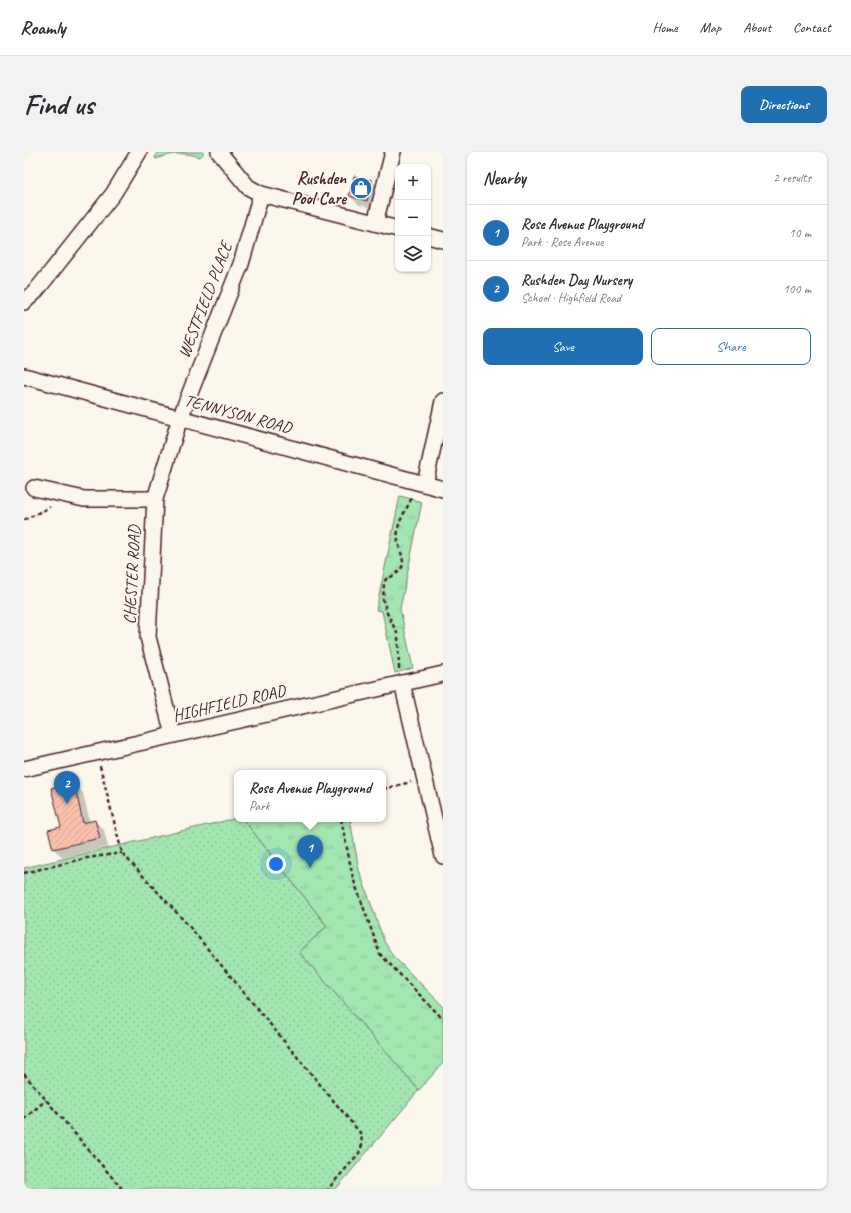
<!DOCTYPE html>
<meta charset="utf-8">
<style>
:root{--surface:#fff;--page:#f2f2f3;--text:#2b2b33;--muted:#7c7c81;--line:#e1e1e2;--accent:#1f6fb2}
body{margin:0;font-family:Caveat,sans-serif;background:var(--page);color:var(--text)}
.controls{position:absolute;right:12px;top:12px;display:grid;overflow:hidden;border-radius:8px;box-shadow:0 1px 3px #0004}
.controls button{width:36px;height:36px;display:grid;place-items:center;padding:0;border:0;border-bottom:1px solid var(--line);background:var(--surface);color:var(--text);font:20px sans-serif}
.you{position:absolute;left:252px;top:712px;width:14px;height:14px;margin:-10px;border:3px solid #fff;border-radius:50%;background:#1a73e8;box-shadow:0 0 0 6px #1a73e833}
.badge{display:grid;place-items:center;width:26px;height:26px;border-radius:50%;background:var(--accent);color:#fff;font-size:13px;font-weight:700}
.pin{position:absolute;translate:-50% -33px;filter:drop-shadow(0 1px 2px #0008)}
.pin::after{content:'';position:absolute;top:21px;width:14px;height:12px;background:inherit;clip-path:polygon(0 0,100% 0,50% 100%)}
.popup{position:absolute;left:210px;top:618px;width:152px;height:52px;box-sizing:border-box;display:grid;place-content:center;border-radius:8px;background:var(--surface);filter:drop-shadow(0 1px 3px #0005);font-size:13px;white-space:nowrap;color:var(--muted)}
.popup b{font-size:15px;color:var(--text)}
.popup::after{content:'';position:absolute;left:50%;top:100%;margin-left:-8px;border:8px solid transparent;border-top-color:var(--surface)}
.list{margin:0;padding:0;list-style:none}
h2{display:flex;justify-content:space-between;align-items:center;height:52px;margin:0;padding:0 16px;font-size:17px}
h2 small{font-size:13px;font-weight:400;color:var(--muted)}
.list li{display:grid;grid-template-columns:26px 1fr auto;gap:12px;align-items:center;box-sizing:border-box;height:56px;padding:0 16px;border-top:1px solid var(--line)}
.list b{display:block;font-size:15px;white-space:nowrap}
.list p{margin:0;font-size:13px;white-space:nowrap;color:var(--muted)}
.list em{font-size:13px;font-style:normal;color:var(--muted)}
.actions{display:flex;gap:8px;padding:12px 16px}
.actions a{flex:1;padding:9px 0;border:1px solid var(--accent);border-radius:8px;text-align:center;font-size:14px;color:var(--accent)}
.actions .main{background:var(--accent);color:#fff}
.icon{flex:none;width:22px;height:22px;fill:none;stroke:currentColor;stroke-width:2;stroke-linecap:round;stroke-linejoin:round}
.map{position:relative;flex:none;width:419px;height:1037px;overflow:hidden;border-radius:8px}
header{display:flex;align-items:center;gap:24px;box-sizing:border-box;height:56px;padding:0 20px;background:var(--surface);border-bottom:1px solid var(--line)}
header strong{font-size:19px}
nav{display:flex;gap:22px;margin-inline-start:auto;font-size:14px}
.intro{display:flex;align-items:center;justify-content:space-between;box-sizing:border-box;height:96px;padding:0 24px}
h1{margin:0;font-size:28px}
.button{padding:10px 18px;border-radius:8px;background:var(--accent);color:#fff;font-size:14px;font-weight:700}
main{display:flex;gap:24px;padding:0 24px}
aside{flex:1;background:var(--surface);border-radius:8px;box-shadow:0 1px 3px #0004}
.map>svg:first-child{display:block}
</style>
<header>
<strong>Roamly</strong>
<nav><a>Home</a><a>Map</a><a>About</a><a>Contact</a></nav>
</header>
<div class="intro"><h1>Find us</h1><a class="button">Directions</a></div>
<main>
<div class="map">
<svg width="419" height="1037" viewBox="0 0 419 1037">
<defs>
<pattern id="park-tufts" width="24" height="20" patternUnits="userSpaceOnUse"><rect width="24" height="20" fill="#a3e6b1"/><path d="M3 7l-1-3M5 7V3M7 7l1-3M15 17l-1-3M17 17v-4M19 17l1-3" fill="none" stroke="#8ec598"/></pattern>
<pattern id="garden-dots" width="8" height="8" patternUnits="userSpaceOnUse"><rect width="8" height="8" fill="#a3e6b1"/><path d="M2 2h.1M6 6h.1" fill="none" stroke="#8ec598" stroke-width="1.8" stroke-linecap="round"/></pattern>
<pattern id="building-hatch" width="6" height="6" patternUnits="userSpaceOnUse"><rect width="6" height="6" fill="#f9c0ad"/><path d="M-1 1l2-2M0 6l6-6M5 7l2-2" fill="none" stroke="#d7a595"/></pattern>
</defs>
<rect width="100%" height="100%" fill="#fbf7ec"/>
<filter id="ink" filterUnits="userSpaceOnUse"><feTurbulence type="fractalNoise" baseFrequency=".025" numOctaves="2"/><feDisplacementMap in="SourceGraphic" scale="8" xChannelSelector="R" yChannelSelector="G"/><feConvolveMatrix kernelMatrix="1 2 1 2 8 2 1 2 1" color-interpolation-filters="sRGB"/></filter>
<g filter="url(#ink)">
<!-- grass -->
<path fill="#a3e6b1" stroke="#76826e" d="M 134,0 L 179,0 L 179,2 L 176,5 C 161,0 147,1 132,7 L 131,6 Z"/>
<!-- park -->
<g fill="url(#park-tufts)" stroke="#76826e">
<path d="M 376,344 L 398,350 L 376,457 L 389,516 L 371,521 L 358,459 L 352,458 Z"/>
<path d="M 219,667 L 326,667 L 335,718 L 360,789 L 369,804 L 419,854 L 419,911 L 395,938 L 275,800 L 303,774 Z"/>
</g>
<!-- garden -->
<path fill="url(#garden-dots)" stroke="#76826e" d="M 213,666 L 219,667 L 303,774 L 275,800 L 395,938 L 312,1037 L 0,1037 L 0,716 Z"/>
<!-- shadow -->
<g fill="#0003">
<path d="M 331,25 L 348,29 L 357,38 L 352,57 L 335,53 L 326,44 Z"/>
<path d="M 49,632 L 59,641 L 66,670 L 71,669 L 80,678 L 84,695 L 39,706 L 30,697 L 38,676 Z"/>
</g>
<!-- building -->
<g fill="url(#building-hatch)" stroke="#4a1f2b">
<path d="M 330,24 L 348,28 L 343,49 L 325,44 Z"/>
<path d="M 50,630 L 59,671 L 71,668 L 76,686 L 29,697 L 24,678 L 37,675 L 27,636 Z"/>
</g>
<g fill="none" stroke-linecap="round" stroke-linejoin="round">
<!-- minor casing -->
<g stroke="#4a1f2b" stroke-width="18">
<g id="minor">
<path d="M 195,0 L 224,35 L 237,42 L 374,77"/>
<path d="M 351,71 L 369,0"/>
<path d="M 404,84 L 419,88"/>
<path d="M 0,150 L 11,140 L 89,42 L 115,0"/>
<path d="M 0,224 L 419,337"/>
<path d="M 401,332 L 419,249"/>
<path d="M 10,336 L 60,347 L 131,347"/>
<path d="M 378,531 L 419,704"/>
<path d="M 149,583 L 124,485 L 131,347 L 156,266 L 217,112 L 237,42"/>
<path d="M 0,617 L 419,522"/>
</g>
</g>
<!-- path -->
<g stroke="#4a1f2b" stroke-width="2.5" stroke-dasharray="4 3" stroke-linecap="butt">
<path d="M 0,368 L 26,355"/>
<path d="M 375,517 L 374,483 L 363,461 L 359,448 L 360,431 L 362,427 C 394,414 370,401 374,378 C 375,366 385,355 388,344"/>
<path d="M 76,614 L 98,701 L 164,773 L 337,982 L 338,993 L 335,1001 L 304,1037"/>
<path d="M 359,637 L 387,630"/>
<path d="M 317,667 L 329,726 L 356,802 L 419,867"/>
<path d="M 0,721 L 63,706 L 98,701"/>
<path d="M 0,922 L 98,1037"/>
<path d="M 0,967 L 22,948"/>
</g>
<!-- minor -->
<use href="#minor" stroke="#fbf7ec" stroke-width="15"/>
</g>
</g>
<!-- icons -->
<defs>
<g id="shop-disc" transform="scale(1.15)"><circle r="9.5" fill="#1f6fb2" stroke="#fbf7ec"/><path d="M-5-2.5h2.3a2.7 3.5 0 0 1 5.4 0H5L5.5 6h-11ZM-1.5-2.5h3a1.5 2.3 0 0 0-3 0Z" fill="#fff"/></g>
</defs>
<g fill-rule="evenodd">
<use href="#shop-disc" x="337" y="36"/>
</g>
<g text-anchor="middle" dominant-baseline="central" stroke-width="4" stroke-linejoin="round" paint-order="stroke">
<!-- poi labels -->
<g font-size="17" font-weight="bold" fill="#4a1f2b" stroke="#fbf7ec" text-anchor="end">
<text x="322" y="26">Rushden<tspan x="322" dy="20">Pool Care</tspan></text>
</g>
<!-- street labels -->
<g font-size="17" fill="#4a1f2b" stroke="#fbf7ec">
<text transform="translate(181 148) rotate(-69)">WESTFIELD PLACE</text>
<text transform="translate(214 262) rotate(15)">TENNYSON ROAD</text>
<text transform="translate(108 423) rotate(-87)">CHESTER ROAD</text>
<text transform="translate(205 551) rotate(-13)">HIGHFIELD ROAD</text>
</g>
</g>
</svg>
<div class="controls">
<button>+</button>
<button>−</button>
<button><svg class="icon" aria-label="layers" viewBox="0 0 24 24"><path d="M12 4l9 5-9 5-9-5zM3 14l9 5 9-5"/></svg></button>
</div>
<div class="you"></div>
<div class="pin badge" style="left:286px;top:716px">1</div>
<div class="popup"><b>Rose Avenue Playground</b>Park</div>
<div class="pin badge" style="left:43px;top:652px">2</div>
</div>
<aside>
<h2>Nearby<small>2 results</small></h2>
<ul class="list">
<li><span class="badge">1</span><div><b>Rose Avenue Playground</b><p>Park · Rose Avenue</p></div><em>10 m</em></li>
<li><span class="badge">2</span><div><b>Rushden Day Nursery</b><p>School · Highfield Road</p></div><em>100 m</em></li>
</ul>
<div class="actions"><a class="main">Save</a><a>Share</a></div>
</aside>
</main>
